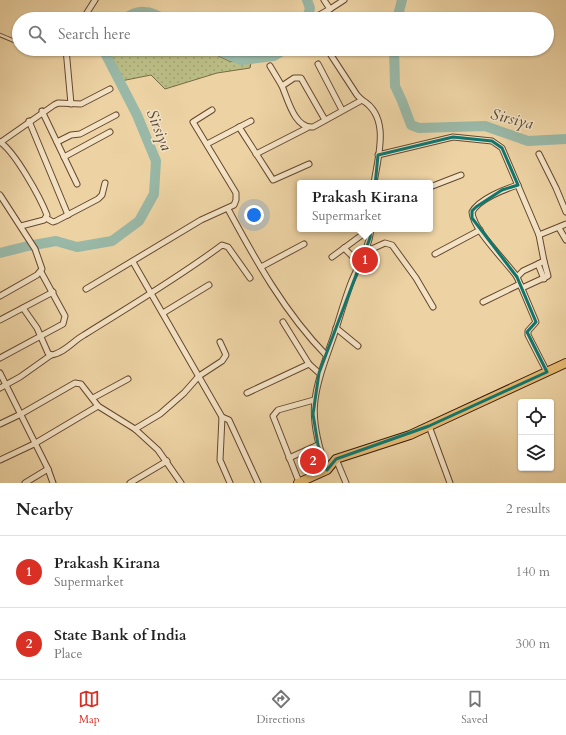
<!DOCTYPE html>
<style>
:root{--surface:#fff;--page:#f6f6f6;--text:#222;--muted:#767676;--line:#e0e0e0;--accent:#d93025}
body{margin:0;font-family:Cardo,serif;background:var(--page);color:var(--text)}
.controls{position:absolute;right:12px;bottom:12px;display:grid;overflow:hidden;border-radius:4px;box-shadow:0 1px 3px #0004}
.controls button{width:36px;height:36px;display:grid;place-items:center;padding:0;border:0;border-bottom:1px solid var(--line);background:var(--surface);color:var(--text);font:20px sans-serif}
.you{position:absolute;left:254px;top:215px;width:14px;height:14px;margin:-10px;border:3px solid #fff;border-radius:50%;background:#1a73e8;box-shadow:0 0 0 6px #1a73e833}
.badge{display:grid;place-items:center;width:26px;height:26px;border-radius:50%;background:var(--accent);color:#fff;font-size:13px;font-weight:700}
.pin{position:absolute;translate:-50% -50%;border:2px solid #fff;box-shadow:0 1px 4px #0006}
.popup{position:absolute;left:297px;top:180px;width:136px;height:52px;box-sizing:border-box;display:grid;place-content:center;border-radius:4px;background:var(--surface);filter:drop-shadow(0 1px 3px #0005);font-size:13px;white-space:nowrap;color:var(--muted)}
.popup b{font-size:15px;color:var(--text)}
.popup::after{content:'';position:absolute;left:50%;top:100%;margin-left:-8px;border:8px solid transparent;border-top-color:var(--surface)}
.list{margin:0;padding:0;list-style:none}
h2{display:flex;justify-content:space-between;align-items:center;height:52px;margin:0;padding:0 16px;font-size:17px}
h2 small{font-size:13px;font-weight:400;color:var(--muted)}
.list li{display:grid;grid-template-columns:26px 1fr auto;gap:12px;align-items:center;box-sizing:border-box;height:72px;padding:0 16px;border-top:1px solid var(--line)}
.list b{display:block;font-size:15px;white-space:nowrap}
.list p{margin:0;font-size:13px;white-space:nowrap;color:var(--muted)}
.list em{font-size:13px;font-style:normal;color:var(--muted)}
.icon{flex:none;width:22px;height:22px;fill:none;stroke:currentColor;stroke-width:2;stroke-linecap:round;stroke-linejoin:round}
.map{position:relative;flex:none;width:566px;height:483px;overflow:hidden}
.search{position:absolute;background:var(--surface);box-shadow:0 1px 3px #0004;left:12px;right:12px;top:12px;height:44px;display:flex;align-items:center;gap:10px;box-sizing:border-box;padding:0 14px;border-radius:22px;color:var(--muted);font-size:15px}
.sheet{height:196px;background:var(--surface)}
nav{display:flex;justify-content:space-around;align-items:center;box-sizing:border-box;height:56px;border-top:1px solid var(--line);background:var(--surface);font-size:11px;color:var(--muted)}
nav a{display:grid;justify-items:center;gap:2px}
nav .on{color:var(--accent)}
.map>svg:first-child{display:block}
</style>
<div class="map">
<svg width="566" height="483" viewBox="0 0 566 483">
<defs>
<pattern id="grass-dots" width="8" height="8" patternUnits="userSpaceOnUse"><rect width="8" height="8" fill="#babc85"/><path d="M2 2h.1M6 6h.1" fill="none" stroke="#a1a171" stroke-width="1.8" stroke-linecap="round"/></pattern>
</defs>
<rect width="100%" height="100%" fill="#edd3a4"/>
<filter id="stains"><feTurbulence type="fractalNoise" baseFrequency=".005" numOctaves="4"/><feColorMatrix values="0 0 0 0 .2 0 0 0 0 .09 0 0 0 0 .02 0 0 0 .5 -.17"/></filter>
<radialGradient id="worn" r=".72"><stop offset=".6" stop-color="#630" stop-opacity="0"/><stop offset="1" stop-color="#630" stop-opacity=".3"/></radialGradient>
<!-- grass -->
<path fill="url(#grass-dots)" stroke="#796a46" d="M 103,49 L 204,49 L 229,61 L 251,63 L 250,68 L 217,73 L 165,89 L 151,75 L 121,81 L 112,72 Z"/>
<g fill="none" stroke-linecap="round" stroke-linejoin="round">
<!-- river -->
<g stroke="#99b8a7" stroke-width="10">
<path d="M 125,19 C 137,9 151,10 163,19"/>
<path d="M 307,19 L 310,8 L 307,0"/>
<path d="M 397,19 L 402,0"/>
<path d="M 215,49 L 241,60 L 274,56 L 286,49"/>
<path d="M 394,49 L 395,86 L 402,101 L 411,125 L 419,128 L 485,126 L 528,141 L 566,139"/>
<path d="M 0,253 L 28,246 L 56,241 L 77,247 L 112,241 L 139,221 L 154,194 L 156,161 L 137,115 L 104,51 L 105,49"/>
</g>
</g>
<!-- building -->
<path fill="#daa172" stroke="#381808" d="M 316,450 L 322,466 L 310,472 L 303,456 Z"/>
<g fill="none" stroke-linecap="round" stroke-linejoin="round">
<!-- lane casing -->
<g stroke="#65472f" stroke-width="4.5">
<path id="lane" d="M 0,35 L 19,43"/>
</g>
<!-- street casing -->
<g stroke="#65472f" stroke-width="7">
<g id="street">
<path d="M 330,9 L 344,0"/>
<path d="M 83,19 L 95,0"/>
<path d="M 312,19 L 330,9 L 324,0"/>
<path d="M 66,49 L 71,104"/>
<path d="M 327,49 L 357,95 L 362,100"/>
<path d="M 318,64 L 342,110"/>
<path d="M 270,66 L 282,86 L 294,78 L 301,78 L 325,120"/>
<path d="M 282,86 C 288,100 295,129 313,127 L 362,100 C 391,117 378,156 374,183"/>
<path d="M 42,111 L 77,184"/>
<path d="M 29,121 L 68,215"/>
<path d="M 239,127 L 273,180 L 309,164"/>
<path d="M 0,142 C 15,152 40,197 47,215 L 44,220 L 21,226"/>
<path d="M 1,142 L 54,105 L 58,103 L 81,104 L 110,89"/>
<path d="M 57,142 L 71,135 L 80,134 L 116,115"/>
<path d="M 207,144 L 251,121"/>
<path d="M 256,154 L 307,128"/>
<path d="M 539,154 L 556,188 L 566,212"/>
<path d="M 378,155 L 453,137 L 492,141 L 502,148 L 539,235 L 544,261 L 538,264 L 544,279"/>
<path d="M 64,157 L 110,132"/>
<path d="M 430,187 L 461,175"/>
<path d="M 0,195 L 35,249 L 42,269 L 37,275 L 0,296"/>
<path d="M 228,209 C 256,261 285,313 326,355"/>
<path d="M 46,218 L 53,222 L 56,221 L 98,199 L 102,195 L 105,183"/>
<path d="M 559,228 L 566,240"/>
<path d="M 539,235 L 566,224"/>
<path d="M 344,248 L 360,264"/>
<path d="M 365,252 L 385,243 L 392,245 L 416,278 L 433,307"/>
<path d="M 435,254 L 480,230"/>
<path d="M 332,257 L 370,229"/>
<path d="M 133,262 L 222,417 L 220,460 L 230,483"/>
<path d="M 261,267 L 304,244"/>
<path d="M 517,277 C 506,261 473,230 472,212 C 479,199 505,189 518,185"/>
<path d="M 520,284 L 536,322 L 528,331 L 528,335 L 547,372"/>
<path d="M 522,288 L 548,276 L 544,261"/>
<path d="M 86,289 L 201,220 L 234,205 L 236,200 L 236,193 L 193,122 L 212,110"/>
<path d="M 483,302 L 520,284 L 517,277 L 523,271 L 538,264"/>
<path d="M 23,308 L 37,328 L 48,353 L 51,355 C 63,354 73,341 84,335 C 130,306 178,278 222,245 L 228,247 L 250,278"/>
<path d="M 163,313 L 209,285"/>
<path d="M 0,320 L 53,292"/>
<path d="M 283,322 L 309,364 L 319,373"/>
<path d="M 336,328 L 358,346"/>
<path d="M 0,358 L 63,324 L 65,316 L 41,272"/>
<path d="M 0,373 L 48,469 L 53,483"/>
<path d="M 0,388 L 20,377 L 51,355"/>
<path d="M 247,393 L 309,364"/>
<path d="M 93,398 L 128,379"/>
<path d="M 222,417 L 229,420 L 258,483"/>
<path d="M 0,424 L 21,414 L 75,383 L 81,384 L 98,406 L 135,429 L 158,450 L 181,483"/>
<path d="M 429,426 L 450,483"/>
<path d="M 135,429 L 160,414 L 184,393 L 199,376 L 222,361 L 226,355 L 220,342"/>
<path d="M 289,458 L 318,445"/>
<path d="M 336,459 L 346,483"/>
<path d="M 0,460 L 34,444 L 98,406"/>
<path d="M 327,470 C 306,413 313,394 333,338 C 339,320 344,301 351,283 C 358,265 369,249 371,229"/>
<path d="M 299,482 L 273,416 L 278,410 L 314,400"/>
<path d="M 25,483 L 48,469"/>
<path d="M 130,483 L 167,461"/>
</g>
</g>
<!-- primary casing -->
<g stroke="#381808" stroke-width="10">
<path id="primary" d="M 298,483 L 327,470 L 336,459 L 410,435 L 566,363"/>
</g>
<!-- lane -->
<use href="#lane" stroke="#f3e2c4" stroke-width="2.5"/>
<!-- street -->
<use href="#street" stroke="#f3e2c4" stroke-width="5"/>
<!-- primary -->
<use href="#primary" stroke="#e6ba72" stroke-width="8"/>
</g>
<!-- marked area -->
<path fill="none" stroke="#0f766e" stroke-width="3" stroke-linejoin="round" d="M 453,137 L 492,141 L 502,148 L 518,185 L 502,190 L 476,207 L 472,211 L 472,218 L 517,277 L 536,322 L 527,332 L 547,372 L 429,426 L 336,459 L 327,470 L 318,445 L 313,414 L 319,373 L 370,238 L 378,155 Z"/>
<g text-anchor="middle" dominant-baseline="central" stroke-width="3" stroke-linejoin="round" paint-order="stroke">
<!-- water labels -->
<g font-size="16" font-style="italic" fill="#554838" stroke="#f3e2c4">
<text transform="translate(512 119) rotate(14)">Sirsiya</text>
<text transform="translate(159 130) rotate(68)">Sirsiya</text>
</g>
</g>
<rect width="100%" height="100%" filter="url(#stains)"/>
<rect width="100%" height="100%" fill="url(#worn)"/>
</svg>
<div class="controls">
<button><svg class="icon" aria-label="locate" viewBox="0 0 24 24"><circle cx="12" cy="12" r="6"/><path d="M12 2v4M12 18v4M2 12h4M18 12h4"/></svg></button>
<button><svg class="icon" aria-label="layers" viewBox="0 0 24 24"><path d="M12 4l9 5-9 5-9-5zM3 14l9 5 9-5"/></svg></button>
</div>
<div class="you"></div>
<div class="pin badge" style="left:365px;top:260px">1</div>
<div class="popup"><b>Prakash Kirana</b>Supermarket</div>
<div class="pin badge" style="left:313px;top:461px">2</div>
<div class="search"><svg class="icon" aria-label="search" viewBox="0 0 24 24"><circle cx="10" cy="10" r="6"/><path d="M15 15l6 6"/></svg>Search here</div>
</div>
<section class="sheet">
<h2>Nearby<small>2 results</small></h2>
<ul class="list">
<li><span class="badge">1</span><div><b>Prakash Kirana</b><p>Supermarket</p></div><em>140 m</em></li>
<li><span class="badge">2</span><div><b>State Bank of India</b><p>Place</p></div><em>300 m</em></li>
</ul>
</section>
<nav>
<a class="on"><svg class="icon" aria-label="map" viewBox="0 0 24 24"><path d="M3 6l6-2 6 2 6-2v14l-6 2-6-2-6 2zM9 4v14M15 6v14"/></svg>Map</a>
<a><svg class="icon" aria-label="directions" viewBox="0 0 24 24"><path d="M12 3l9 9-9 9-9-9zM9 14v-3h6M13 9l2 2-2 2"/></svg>Directions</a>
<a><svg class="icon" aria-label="saved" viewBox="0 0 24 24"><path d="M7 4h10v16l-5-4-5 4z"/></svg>Saved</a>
</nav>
